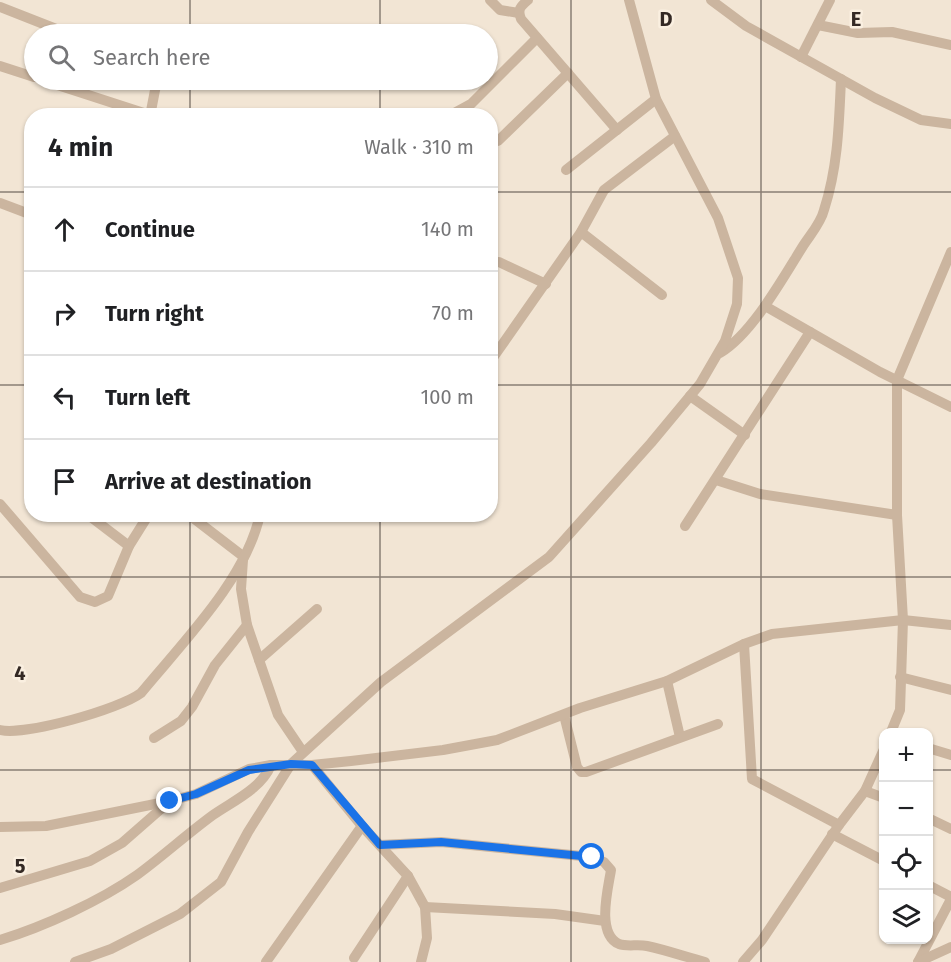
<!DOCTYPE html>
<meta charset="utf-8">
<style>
:root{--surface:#fff;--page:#f2f2f2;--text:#202124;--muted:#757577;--line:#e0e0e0}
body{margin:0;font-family:"Fira Sans",sans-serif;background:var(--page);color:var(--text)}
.controls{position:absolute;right:18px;bottom:18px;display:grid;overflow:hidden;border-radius:12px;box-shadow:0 2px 4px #0004}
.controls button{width:54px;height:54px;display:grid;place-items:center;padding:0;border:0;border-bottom:2px solid var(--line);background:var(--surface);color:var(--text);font:30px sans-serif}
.stop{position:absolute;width:18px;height:18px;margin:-14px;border:4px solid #1a73e8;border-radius:50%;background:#fff}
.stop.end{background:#1a73e8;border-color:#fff;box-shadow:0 2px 6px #0008}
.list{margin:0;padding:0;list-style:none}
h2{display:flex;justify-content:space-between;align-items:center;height:78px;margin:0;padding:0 24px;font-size:26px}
h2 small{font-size:20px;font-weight:400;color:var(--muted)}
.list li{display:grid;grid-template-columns:39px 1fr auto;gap:18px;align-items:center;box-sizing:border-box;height:84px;padding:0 24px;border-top:2px solid var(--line)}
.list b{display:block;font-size:22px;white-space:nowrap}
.list em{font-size:20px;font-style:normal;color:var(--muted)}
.icon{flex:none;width:33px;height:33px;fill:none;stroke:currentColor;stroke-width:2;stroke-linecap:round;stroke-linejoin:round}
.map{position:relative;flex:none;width:951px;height:962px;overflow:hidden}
.search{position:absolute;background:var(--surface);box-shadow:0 2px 4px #0004;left:24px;top:24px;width:474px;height:66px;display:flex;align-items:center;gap:15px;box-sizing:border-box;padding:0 21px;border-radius:33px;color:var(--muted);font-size:22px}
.panel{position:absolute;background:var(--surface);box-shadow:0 2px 4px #0004;left:24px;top:108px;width:474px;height:414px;border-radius:24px}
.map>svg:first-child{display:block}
</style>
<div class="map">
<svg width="951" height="962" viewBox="0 0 951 962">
<rect width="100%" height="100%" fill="#f2e5d4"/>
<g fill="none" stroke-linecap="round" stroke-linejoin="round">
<!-- street -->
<g stroke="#cbb59f" stroke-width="10">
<path d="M 490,0 L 500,10 L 519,13"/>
<path d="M 528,0 C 521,6 517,9 521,19 L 617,130"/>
<path d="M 711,0 L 746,26 L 875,98 L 921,120 L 951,124"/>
<path d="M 0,7 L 69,34"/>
<path d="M 818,25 L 858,33 L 892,32 L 951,45"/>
<path d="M 801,57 L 830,0"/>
<path d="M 0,66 L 34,77"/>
<path d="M 42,80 L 150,115"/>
<path d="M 150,116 L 157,80"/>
<path d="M 449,116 L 471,104 L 537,38"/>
<path d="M 498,141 L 568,73"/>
<path d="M 566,170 L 656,99"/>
<path d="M 0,203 L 32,215"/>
<path d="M 581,232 L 662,295"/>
<path d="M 499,262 L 546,284"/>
<path d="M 765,306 L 880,372 L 951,407"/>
<path d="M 720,353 C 752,334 783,278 803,246 C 810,235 821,223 824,210 C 838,167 839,124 841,79"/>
<path d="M 490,362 L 581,232 L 604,190 L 675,136"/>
<path d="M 690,396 L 745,435"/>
<path d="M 716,480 L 760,494 L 897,515"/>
<path d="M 0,504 L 80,597 L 95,602 L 108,596 L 129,546 L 149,514"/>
<path d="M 87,514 L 129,546"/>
<path d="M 188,514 L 244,557"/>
<path d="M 685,526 L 810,332"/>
<path d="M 243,560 L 241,589 L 247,625 L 278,715 L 303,752"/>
<path d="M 744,644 L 752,779 L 839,825"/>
<path d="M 259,660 L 317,609"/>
<path d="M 900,677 L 951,690"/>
<path d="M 667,681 L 680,737"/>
<path d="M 564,715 L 577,767 L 581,772 L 586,772 L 718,724"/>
<path d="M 0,730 C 25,736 120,709 141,693 C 182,643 247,578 260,514"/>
<path d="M 891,732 L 900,710 L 903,620 L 897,515 L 897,380 L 951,252"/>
<path d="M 154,738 L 181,721 L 192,707 L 215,665 L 247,625"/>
<path d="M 928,748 L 951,755"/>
<path d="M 312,765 L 362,826 L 408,876 L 425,907 L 427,938 L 421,962"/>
<path d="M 865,791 L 884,798"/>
<path d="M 928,818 L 951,829"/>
<path d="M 0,827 L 46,826 L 170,801 L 196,794 L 249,769 L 271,765 L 312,765 L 351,761 L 443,750 L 497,740 L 580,708 L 667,681 L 744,644 L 772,634 L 903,620 L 951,625"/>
<path d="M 832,834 L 884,861"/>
<path d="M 380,845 L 441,842 L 592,857 L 604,862 L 611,870 C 608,889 596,934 619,944 C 627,947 638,944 647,946 C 666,950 686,957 705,962"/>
<path d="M 928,885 L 951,897"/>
<path d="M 0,888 L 90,861 L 122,843 L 170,801"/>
<path d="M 425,907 L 555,914 L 605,921"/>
<path d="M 0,940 C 43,927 100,901 137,875 C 163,856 187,834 213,815 C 233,801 261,789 271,765"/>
<path d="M 354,958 L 408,876"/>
<path d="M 75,962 L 111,949 L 180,914 L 221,882 L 248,832 L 291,764 L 381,682 L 549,557 L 651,443 L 700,384 L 725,341 L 737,304 L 738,278 L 718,218 L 656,99 L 629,0"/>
<path d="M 266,962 L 362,826"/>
<path d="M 743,962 L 762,940 L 839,825 L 865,791 L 884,749"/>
<path d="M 918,962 L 951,899"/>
<path d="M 918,962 L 951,947"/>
</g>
</g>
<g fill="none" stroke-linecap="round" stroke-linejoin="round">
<!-- route -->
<path stroke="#1a73e8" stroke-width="8" d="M 170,801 L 196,794 L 249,770 L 291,764 L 312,765 L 380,845 L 441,842 L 592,857"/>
</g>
<!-- grid -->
<path fill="none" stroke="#342924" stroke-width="1.5" stroke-opacity="0.55" d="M 190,0 L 190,34M 380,0 L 380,34M 571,0 L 571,962M 761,0 L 761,962M 190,80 L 190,116M 380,80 L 380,116M 0,192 L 32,192M 490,192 L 951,192M 0,385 L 32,385M 490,385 L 951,385M 190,514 L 190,962M 380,514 L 380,962M 0,577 L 951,577M 0,770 L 884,770M 928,770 L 951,770"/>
<g font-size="20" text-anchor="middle" font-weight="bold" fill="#342924" stroke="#faefe0" stroke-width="5" stroke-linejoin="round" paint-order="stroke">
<text x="666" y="26">D</text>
<text x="856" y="26">E</text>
<text x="20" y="680">4</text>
<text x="20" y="873">5</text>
</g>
</svg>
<div class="controls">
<button>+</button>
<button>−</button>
<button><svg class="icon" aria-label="locate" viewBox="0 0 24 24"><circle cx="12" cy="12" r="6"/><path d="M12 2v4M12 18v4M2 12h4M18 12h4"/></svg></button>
<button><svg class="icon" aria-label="layers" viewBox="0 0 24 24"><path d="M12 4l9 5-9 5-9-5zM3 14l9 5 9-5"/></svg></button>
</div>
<div class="stop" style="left:592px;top:857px"></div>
<div class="stop end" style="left:170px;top:801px"></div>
<div class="search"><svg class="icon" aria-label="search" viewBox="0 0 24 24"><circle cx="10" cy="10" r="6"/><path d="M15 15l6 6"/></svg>Search here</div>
<section class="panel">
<h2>4 min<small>Walk · 310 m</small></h2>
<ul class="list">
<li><svg class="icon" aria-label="ahead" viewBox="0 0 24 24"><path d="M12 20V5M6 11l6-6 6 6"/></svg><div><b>Continue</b></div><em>140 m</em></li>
<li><svg class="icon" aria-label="right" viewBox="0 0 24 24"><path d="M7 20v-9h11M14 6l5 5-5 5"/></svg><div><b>Turn right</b></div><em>70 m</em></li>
<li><svg class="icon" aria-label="left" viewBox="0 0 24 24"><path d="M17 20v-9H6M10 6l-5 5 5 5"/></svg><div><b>Turn left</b></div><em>100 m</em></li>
<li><svg class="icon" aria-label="arrive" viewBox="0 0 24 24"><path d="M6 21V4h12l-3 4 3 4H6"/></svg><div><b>Arrive at destination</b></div></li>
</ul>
</section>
</div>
